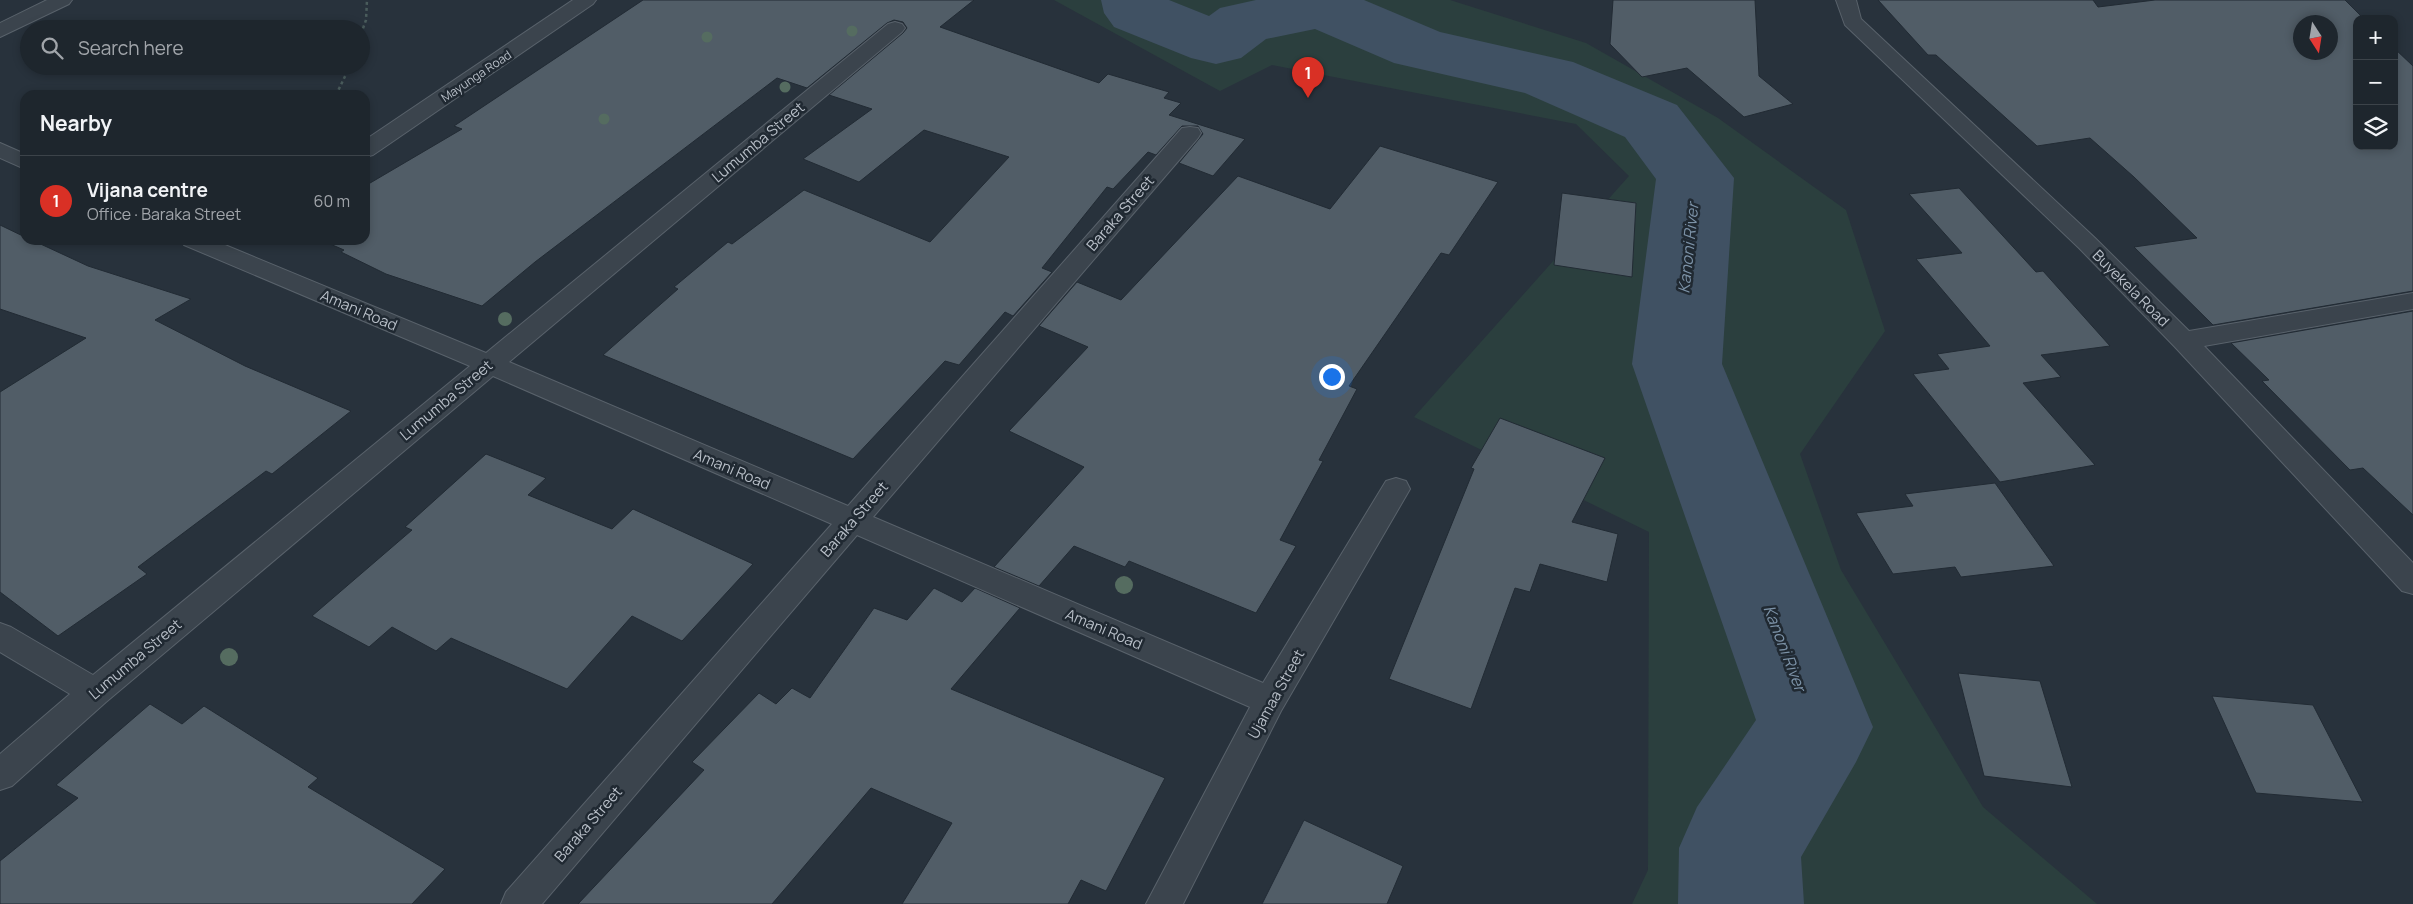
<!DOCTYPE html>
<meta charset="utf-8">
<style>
:root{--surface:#1e262d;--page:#262e35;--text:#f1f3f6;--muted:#a1a5aa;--line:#3c4349;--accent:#d93025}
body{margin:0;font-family:Manrope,sans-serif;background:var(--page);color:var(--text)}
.controls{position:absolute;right:15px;top:15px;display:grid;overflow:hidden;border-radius:10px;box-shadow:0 2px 8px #0003}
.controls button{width:45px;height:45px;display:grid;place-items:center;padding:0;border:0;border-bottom:1px solid var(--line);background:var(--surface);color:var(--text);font:25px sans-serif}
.compass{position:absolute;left:2293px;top:15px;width:45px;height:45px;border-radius:50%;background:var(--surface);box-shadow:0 2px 8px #0003;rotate:168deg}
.you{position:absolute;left:1331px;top:376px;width:18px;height:18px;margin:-12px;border:4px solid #fff;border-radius:50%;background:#1a73e8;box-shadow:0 0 0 8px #1a73e833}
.badge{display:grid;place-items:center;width:32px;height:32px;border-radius:50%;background:var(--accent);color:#fff;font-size:16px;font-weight:700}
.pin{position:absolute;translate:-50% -41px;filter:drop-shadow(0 1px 2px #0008)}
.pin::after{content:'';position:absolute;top:26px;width:18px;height:15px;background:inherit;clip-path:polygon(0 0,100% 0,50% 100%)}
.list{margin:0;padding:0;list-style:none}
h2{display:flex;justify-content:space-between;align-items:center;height:65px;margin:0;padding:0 20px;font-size:21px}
h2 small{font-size:16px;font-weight:400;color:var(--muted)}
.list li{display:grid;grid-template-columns:32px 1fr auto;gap:15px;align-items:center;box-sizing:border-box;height:90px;padding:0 20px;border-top:1px solid var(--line)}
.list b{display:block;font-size:19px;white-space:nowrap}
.list p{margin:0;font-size:16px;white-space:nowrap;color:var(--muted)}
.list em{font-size:16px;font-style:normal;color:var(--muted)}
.icon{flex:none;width:28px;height:28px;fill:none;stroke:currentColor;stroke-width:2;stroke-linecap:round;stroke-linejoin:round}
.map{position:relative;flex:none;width:2413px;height:904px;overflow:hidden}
.search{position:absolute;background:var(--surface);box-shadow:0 2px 8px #0003;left:20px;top:20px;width:350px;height:55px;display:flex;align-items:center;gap:12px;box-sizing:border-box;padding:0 18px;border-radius:28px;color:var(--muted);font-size:19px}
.panel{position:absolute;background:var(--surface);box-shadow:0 2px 8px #0003;left:20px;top:90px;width:350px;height:155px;border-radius:15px}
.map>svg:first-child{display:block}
</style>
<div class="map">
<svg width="2413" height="904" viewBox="0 0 2413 904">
<rect width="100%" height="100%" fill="#28323c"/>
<!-- green -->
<path fill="#2b3f3e" d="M 1054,0 L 1450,0 L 1586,43 L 1718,118 L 1846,210 L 1885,331 L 1800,454 L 1841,570 L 1983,807 L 2097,904 L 1632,904 L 1648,870 L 1649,532 L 1414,417 L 1629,176 L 1576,124 L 1272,65 L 1220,91 Z"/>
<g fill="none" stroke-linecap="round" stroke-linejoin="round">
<!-- river -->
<path fill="#405163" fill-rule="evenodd" d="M 1101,0 L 1169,0 L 1209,16 L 1220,8 L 1256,0 L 1364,0 L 1440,32 L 1573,62 L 1677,105 L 1734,178 L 1722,364 L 1873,727 L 1856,762 L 1801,857 L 1804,904 L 1678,904 L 1679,848 L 1697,807 L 1756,720 L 1632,364 L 1656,179 L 1625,137 L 1525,93 L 1394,63 L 1315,29 L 1266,39 L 1241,58 L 1216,64 L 1191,58 L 1114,27 L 1104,13 Z"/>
</g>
<!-- building -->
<g fill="#515d67" stroke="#222b34" fill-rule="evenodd">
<path d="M 643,0 L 974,0 L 940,27 L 1099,83 L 1108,74 L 1169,92 L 1164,98 L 1181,103 L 1169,115 L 1245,139 L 1213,176 L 1179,163 L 1203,134 L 1198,126 L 1182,126 L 1156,155 L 1148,152 L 1113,189 L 1107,187 L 1042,268 L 1052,272 L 1013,316 L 1005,312 L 959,365 L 945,361 L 853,459 L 603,355 L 678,289 L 674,287 L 728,242 L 732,244 L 804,190 L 930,242 L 1009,157 L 924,130 L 859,182 L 803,159 L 872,109 L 829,95 L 903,33 L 907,28 L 903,22 L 894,20 L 887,23 L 807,88 L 777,78 L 535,262 L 482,306 L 386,274 L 341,252 L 344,250 L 321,240 L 365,240 L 365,186 L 462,129 L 454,126 Z"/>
<path d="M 1613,0 L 1755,0 L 1759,76 L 1793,104 L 1744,117 L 1687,68 L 1642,77 L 1610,44 Z"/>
<path d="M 1878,0 L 2093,0 L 2098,7 L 2155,0 L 2345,0 L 2364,19 L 2357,19 L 2357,146 L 2394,146 L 2394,48 L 2413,66 L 2413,291 L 2213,325 L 2134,247 L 2197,238 L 2134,177 L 2090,138 L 2037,146 L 1936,55 L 1928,55 ZM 2300,22 L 2330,22 L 2330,52 L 2300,52 Z"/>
<path d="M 1380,146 L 1498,182 L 1449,255 L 1441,253 L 1349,386 L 1357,389 L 1319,460 L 1323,461 L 1280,540 L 1296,546 L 1256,613 L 1129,561 L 1125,567 L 1074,546 L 1039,586 L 994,567 L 1084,467 L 1009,431 L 1088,347 L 1039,326 L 1077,282 L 1121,300 L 1238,176 L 1330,209 Z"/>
<path d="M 1959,188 L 2036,272 L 2043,271 L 2110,346 L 2041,355 L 2061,377 L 2023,383 L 2095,465 L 2000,482 L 1913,374 L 1949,369 L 1937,354 L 1990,346 L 1916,259 L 1962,253 L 1909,194 Z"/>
<path d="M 1562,193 L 1636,203 L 1632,277 L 1554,265 Z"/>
<path d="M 0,225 L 25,237 L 25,240 L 32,240 L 88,266 L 191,299 L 155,320 L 245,366 L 351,411 L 272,474 L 266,471 L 138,567 L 147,574 L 58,636 L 0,592 L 0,392 L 86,338 L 0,309 Z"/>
<path d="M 2413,311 L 2413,515 L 2363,468 L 2350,470 L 2262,381 L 2269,380 L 2231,343 Z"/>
<path d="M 1500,418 L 1605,458 L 1572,522 L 1618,534 L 1607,582 L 1540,564 L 1530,592 L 1515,588 L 1471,709 L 1389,679 L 1474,469 L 1471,468 Z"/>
<path d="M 486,454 L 546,478 L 528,495 L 612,529 L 633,509 L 753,564 L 682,641 L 632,616 L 567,689 L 451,638 L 436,651 L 392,627 L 369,647 L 312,616 L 412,530 L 405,527 Z"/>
<path d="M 1995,483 L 2054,566 L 1961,577 L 1955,567 L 1893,574 L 1856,513 L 1913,506 L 1905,494 Z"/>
<path d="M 934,588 L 962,602 L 975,588 L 1020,608 L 951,689 L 1165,778 L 1106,891 L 1081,880 L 1068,904 L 902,904 L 952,823 L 871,788 L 772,904 L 578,904 L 704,770 L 692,762 L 759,693 L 776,704 L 792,688 L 810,698 L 874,608 L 907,620 Z"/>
<path d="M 1958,673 L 2040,681 L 2072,787 L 1984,776 Z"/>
<path d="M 2212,696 L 2313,705 L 2363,802 L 2256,793 Z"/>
<path d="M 150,704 L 182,724 L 204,706 L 318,778 L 308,787 L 445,869 L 412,904 L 0,904 L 0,861 L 78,798 L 56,785 Z"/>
<path d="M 1304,820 L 1403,866 L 1387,904 L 1262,904 Z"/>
</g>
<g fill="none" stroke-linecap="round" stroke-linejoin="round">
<!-- minor casing -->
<g stroke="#59626b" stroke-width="2">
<g id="minor">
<path d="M 47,0 L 72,0 L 69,4 L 0,37 L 0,23 Z"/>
<path d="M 573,0 L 596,0 L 593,4 L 373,155 L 365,157 L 365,140 Z"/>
<path d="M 1836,0 L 1856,0 L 1861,19 L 2095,238 L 2189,331 L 2413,293 L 2413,309 L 2204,346 L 2413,563 L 2413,594 L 2402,591 L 2175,347 L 2079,248 L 1845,25 Z"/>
<path d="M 895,22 L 902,24 L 905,28 L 902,32 L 509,362 L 848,506 L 1182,128 L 1190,127 L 1198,128 L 1201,133 L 1198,138 L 873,517 L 1263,683 L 1386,481 L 1396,478 L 1406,481 L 1410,489 L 1281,711 L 1183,904 L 1146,904 L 1250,707 L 857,535 L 542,904 L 501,904 L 506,892 L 832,524 L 493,376 L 106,702 L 12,786 L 0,790 L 0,754 L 70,694 L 0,652 L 0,623 L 11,627 L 93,675 L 470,366 L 184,245 L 180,240 L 213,240 L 486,353 L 888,24 Z"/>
<path d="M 0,143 L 25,154 L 25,169 L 0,158 Z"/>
</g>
</g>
<!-- path -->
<g stroke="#4a5c5c" stroke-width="2.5" stroke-dasharray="3 3" stroke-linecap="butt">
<path d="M 361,34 L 366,20 L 367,0"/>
<path d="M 336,95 L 350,66"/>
</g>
<!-- minor -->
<use href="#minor" fill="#3b444d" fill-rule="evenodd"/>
</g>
<!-- trees -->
<g fill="#556c60">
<circle cx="852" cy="31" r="5.5"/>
<circle cx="707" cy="37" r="5.5"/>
<circle cx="785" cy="87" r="5.5"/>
<circle cx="604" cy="119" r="5.5"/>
<circle cx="505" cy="319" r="7"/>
<circle cx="1124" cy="585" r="9"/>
<circle cx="229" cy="657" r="9"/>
</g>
<g text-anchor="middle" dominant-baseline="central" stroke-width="5" stroke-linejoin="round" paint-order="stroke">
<!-- far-street labels -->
<g font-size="12" fill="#b8bfc8" stroke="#202932">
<text transform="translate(476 76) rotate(-34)">Mayunga Road</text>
</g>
<!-- street labels -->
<g font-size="15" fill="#b8bfc8" stroke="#202932">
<text transform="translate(758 142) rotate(-40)">Lumumba Street</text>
<text transform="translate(1120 213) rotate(-49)">Baraka Street</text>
<text transform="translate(2131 288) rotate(45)">Buyekela Road</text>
<text transform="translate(359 310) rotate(23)">Amani Road</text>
<text transform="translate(446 400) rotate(-40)">Lumumba Street</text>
<text transform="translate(732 469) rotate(23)">Amani Road</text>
<text transform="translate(854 519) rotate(-49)">Baraka Street</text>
<text transform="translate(1104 629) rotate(23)">Amani Road</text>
<text transform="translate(135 659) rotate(-40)">Lumumba Street</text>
<text transform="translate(1276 694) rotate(-61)">Ujamaa Street</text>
<text transform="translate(588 824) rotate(-49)">Baraka Street</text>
</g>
<!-- water labels -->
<g font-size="16" font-style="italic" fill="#7c92a7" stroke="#202932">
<text transform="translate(1688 248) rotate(-84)">Kanoni River</text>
<text transform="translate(1785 648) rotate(69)">Kanoni River</text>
</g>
</g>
</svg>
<div class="controls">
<button>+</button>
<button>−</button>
<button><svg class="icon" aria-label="layers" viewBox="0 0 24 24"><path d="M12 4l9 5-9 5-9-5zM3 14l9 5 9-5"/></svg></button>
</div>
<svg class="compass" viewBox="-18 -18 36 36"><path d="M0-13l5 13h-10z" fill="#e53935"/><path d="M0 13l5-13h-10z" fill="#a1a5aa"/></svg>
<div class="you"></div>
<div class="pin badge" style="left:1308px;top:98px">1</div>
<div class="search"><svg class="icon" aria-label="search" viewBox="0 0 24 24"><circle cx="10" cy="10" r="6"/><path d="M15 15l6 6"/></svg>Search here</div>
<section class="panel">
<h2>Nearby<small></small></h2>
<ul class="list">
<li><span class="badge">1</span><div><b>Vijana centre</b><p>Office · Baraka Street</p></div><em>60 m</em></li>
</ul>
</section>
</div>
